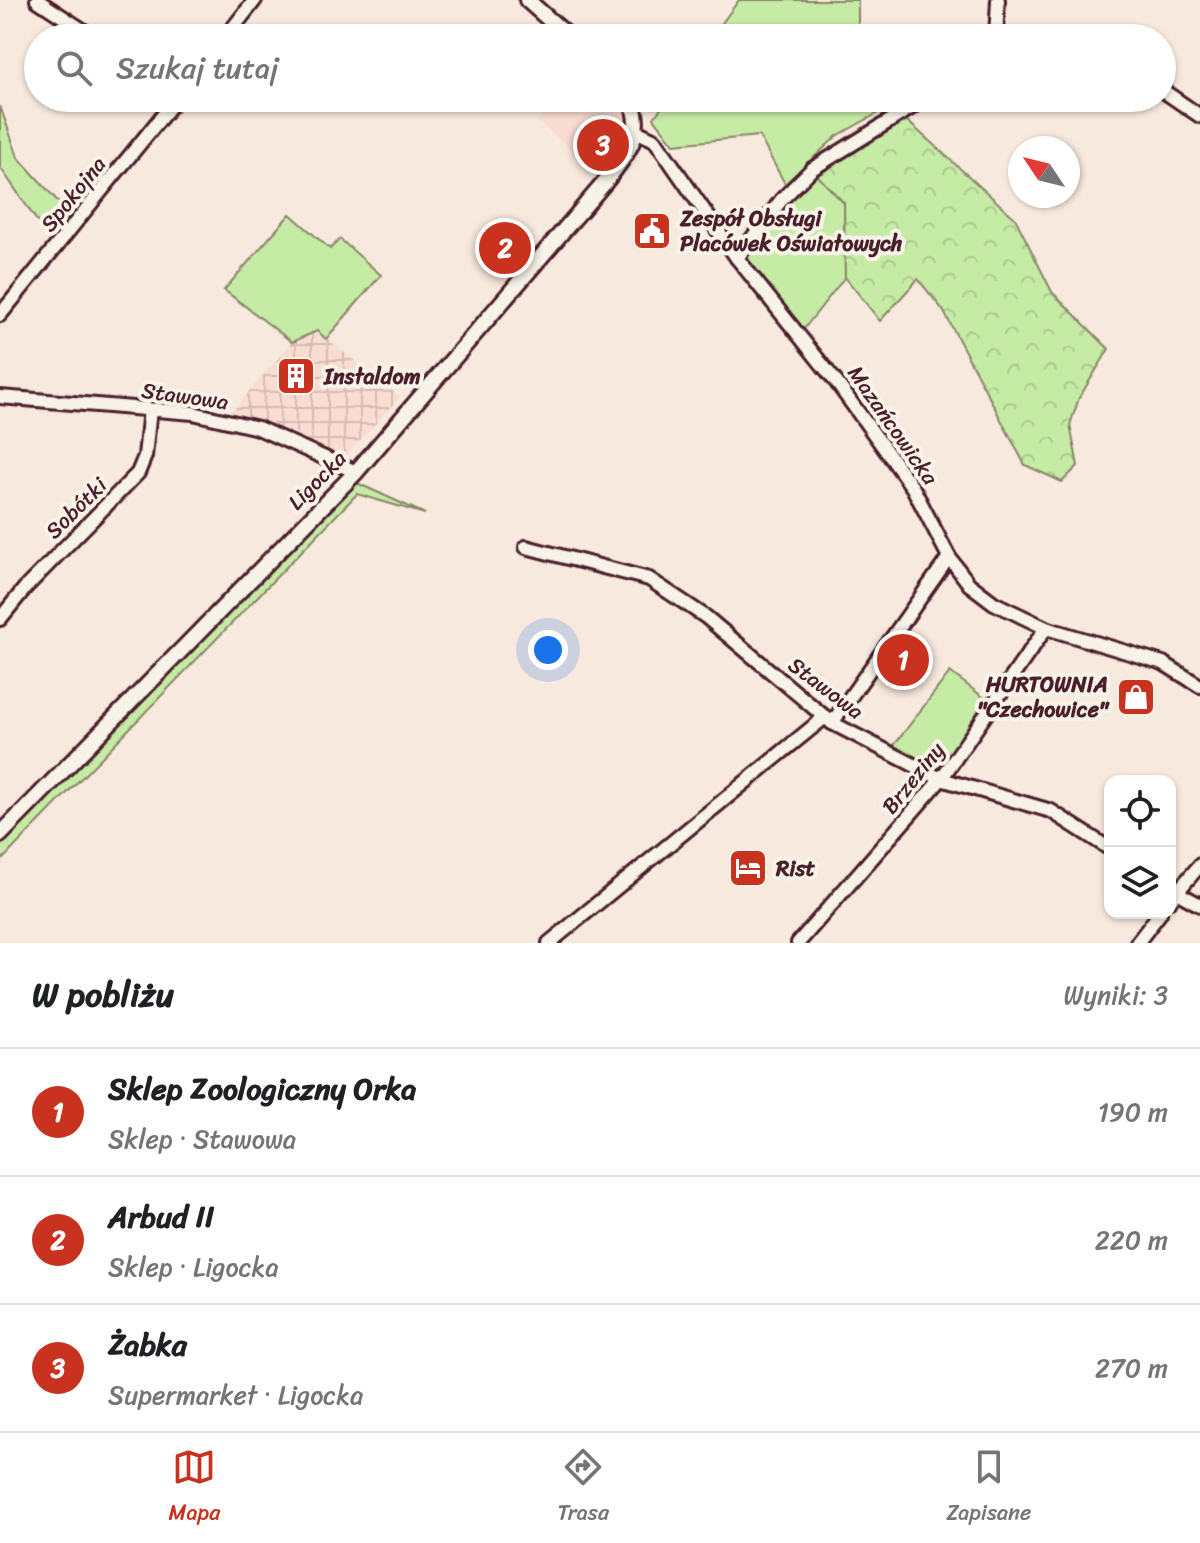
<!DOCTYPE html>
<html lang="pl">
<meta charset="utf-8">
<style>
:root{--surface:#fff;--page:#f2f2f2;--text:#202124;--muted:#757577;--line:#e0e0e0;--accent:#c8321e}
body{margin:0;font-family:Sriracha,sans-serif;background:var(--page);color:var(--text)}
.controls{position:absolute;right:24px;bottom:24px;display:grid;overflow:hidden;border-radius:16px;box-shadow:0 2px 6px #0004}
.controls button{width:72px;height:72px;display:grid;place-items:center;padding:0;border:0;border-bottom:2px solid var(--line);background:var(--surface);color:var(--text);font:40px sans-serif}
.compass{position:absolute;left:1008px;top:136px;width:72px;height:72px;border-radius:50%;background:var(--surface);box-shadow:0 2px 6px #0004;rotate:305deg}
.you{position:absolute;left:548px;top:650px;width:28px;height:28px;margin:-20px;border:6px solid #fff;border-radius:50%;background:#1a73e8;box-shadow:0 0 0 12px #1a73e833}
.badge{display:grid;place-items:center;width:52px;height:52px;border-radius:50%;background:var(--accent);color:#fff;font-size:26px;font-weight:700}
.pin{position:absolute;translate:-50% -50%;border:4px solid #fff;box-shadow:0 2px 8px #0006}
.list{margin:0;padding:0;list-style:none}
h2{display:flex;justify-content:space-between;align-items:center;height:104px;margin:0;padding:0 32px;font-size:34px}
h2 small{font-size:26px;font-weight:400;color:var(--muted)}
.list li{display:grid;grid-template-columns:52px 1fr auto;gap:24px;align-items:center;box-sizing:border-box;height:128px;padding:0 32px;border-top:2px solid var(--line)}
.list b{display:block;font-size:30px;white-space:nowrap}
.list p{margin:0;font-size:26px;white-space:nowrap;color:var(--muted)}
.list em{font-size:26px;font-style:normal;color:var(--muted)}
.icon{flex:none;width:44px;height:44px;fill:none;stroke:currentColor;stroke-width:2;stroke-linecap:round;stroke-linejoin:round}
.map{position:relative;flex:none;width:1200px;height:943px;overflow:hidden}
.search{position:absolute;background:var(--surface);box-shadow:0 2px 6px #0004;left:24px;right:24px;top:24px;height:88px;display:flex;align-items:center;gap:20px;box-sizing:border-box;padding:0 28px;border-radius:44px;color:var(--muted);font-size:30px}
.sheet{height:488px;background:var(--surface)}
nav{display:flex;justify-content:space-around;align-items:center;box-sizing:border-box;height:112px;border-top:2px solid var(--line);background:var(--surface);font-size:22px;color:var(--muted)}
nav a{display:grid;justify-items:center;gap:4px}
nav .on{color:var(--accent)}
.map>svg:first-child{display:block}
</style>
<div class="map">
<svg width="1200" height="943" viewBox="0 0 1200 943">
<defs>
<pattern id="industrial-grid" width="8" height="8" patternUnits="userSpaceOnUse" patternTransform="scale(2)"><rect width="8" height="8" fill="#f9dcd2"/><path d="M0 4h8M4 0v8" fill="none" stroke="#d7bcb4"/></pattern>
<pattern id="forest-crowns" width="20" height="18" patternUnits="userSpaceOnUse" patternTransform="scale(2)"><rect width="20" height="18" fill="#c5eba5"/><path d="M2 6a3 3 0 1 1 6 0M12 15a3 3 0 1 1 6 0" fill="none" stroke="#abc98e"/></pattern>
</defs>
<rect width="100%" height="100%" fill="#f8e9de"/>
<filter id="ink" filterUnits="userSpaceOnUse"><feTurbulence type="fractalNoise" baseFrequency=".0125" numOctaves="2"/><feDisplacementMap in="SourceGraphic" scale="16" xChannelSelector="R" yChannelSelector="G"/><feConvolveMatrix kernelMatrix="1 2 1 2 8 2 1 2 1" color-interpolation-filters="sRGB"/></filter>
<g filter="url(#ink)">
<!-- built -->
<path fill="#f9dcd2" d="M 555,98 L 621,98 L 630,120 L 629,136 L 622,150 L 595,169 L 537,121 Z"/>
<!-- industrial -->
<path fill="url(#industrial-grid)" d="M 317,331 L 400,397 L 343,459 L 287,429 L 230,414 L 292,342 Z"/>
<!-- green -->
<g fill="#c5eba5" stroke="#888568" stroke-width="2">
<path d="M 739,0 L 858,0 L 858,38 L 711,38 Z"/>
<path d="M 668,98 L 905,98 L 837,136 L 785,184 L 759,136 L 674,144 L 654,118 Z"/>
<path d="M 0,106 L 18,157 L 71,216 L 50,240 L 0,167 Z"/>
<path d="M 814,172 L 844,203 L 845,277 L 803,330 L 741,258 L 785,202 Z"/>
<path d="M 290,214 L 330,249 L 340,239 L 381,275 L 326,339 L 317,331 L 292,342 L 224,290 Z"/>
<path d="M 357,483 L 425,514 L 357,494 L 0,862 L 0,846 Z"/>
<path d="M 950,672 L 991,703 L 943,771 L 892,748 Z"/>
</g>
<!-- forest -->
<path fill="url(#forest-crowns)" stroke="#888568" stroke-width="2" d="M 905,119 L 1015,218 L 1052,292 L 1109,349 L 1079,398 L 1070,425 L 1078,466 L 1062,482 L 1025,465 L 943,310 L 918,279 L 880,321 L 845,277 L 844,203 L 814,172 Z"/>
<g fill="none" stroke-linecap="round" stroke-linejoin="round">
<!-- minor casing -->
<g stroke="#4a1f2b" stroke-width="18">
<g id="minor">
<path d="M 37,0 L 95,38"/>
<path d="M 225,38 L 255,0"/>
<path d="M 996,38 L 998,0"/>
<path d="M 1162,90 L 1200,116"/>
<path d="M 638,132 L 655,140 L 737,258 L 837,383 L 913,488 L 949,557 L 969,584 L 994,603 L 1046,628 L 1163,663 L 1200,686"/>
<path d="M 737,258 L 782,199 L 812,169 L 927,98"/>
<path d="M 0,315 L 177,98"/>
<path d="M 0,397 L 193,413 L 258,428 L 356,472"/>
<path d="M 526,547 L 649,579 L 706,617 L 832,723 L 941,779 L 1051,811 L 1110,849"/>
<path d="M 0,619 L 25,588 L 138,473 L 145,456 L 150,410"/>
<path d="M 832,723 L 949,557"/>
<path d="M 1171,889 L 1200,905"/>
<path d="M 1170,900 L 1200,865"/>
<path d="M 549,943 L 825,717"/>
<path d="M 798,943 L 941,779 L 1046,628"/>
<path d="M 1137,943 L 1160,913"/>
</g>
</g>
<!-- tertiary casing -->
<g stroke="#4a1f2b" stroke-width="20">
<g id="tertiary">
<path d="M 527,0 L 570,38"/>
<path d="M 0,835 L 356,472 L 606,181 C 627,153 646,133 630,98"/>
</g>
</g>
<!-- minor -->
<use href="#minor" stroke="#f7f3e8" stroke-width="12"/>
<!-- tertiary -->
<use href="#tertiary" stroke="#f7f3e8" stroke-width="14"/>
</g>
</g>
<!-- icons -->
<defs>
<g id="civic-square" transform="scale(2)"><rect x="-9" y="-9" width="18" height="18" rx="4" fill="#c8321e" stroke="#f7f3e8"/><path d="M-.6-6.5H3V-4.5H.6V-3L4-1V1h2V6H-6V1h2V-1L-.6-3ZM-1.2 2.5V6h2.4V2.5Z" fill="#fff"/></g>
<g id="building-square" transform="scale(2)"><rect x="-9" y="-9" width="18" height="18" rx="4" fill="#c8321e" stroke="#f7f3e8"/><path d="M-4-6H4V6H1V3H-1V6H-4ZM-2.5-4.3h1.7v1.8h-1.7ZM.8-4.3h1.7v1.8H.8ZM-2.5-1h1.7V.8h-1.7ZM.8-1h1.7V.8H.8Z" fill="#fff"/></g>
<g id="shop-square" transform="scale(2)"><rect x="-9" y="-9" width="18" height="18" rx="4" fill="#c8321e" stroke="#f7f3e8"/><path d="M-5-2.5h2.3a2.7 3.5 0 0 1 5.4 0H5L5.5 6h-11ZM-1.5-2.5h3a1.5 2.3 0 0 0-3 0Z" fill="#fff"/></g>
<g id="hotel-square" transform="scale(2)"><rect x="-9" y="-9" width="18" height="18" rx="4" fill="#c8321e" stroke="#f7f3e8"/><path d="M-6-4.5h1.5V1H6V5H4.5V3h-9V5H-6ZM-4 0a1.8 1.8 0 1 1 3.6 0ZM.5 0V-2.5h3Q6-2.5 6 0Z" fill="#fff"/></g>
</defs>
<g fill-rule="evenodd">
<use href="#civic-square" x="652" y="231"/>
<use href="#building-square" x="296" y="376"/>
<use href="#shop-square" x="1136" y="697"/>
<use href="#hotel-square" x="748" y="868"/>
</g>
<g text-anchor="middle" dominant-baseline="central" stroke-width="8" stroke-linejoin="round" paint-order="stroke">
<!-- street labels -->
<g font-size="22" fill="#4a1f2b" stroke="#f7f3e8">
<text transform="translate(73 194) rotate(-51)">Spokojna</text>
<text transform="translate(185 396) rotate(8)">Stawowa</text>
<text transform="translate(893 425) rotate(55)">Mazańcowicka</text>
<text transform="translate(317 480) rotate(-46)">Ligocka</text>
<text transform="translate(76 508) rotate(-45)">Sobótki</text>
<text transform="translate(826 688) rotate(37)">Stawowa</text>
<text transform="translate(913 778) rotate(-51)">Brzeziny</text>
</g>
<!-- poi labels -->
<g font-size="22" font-weight="bold" fill="#4a1f2b" stroke="#f7f3e8" text-anchor="start">
<text x="680" y="218">Zespół Obsługi<tspan x="680" dy="25">Placówek Oświatowych</tspan></text>
<text x="324" y="376">Instaldom</text>
<text x="1108" y="684" text-anchor="end">HURTOWNIA<tspan x="1108" dy="25">"Czechowice"</tspan></text>
<text x="776" y="868">Rist</text>
</g>
</g>
</svg>
<div class="controls">
<button><svg class="icon" aria-label="locate" viewBox="0 0 24 24"><circle cx="12" cy="12" r="6"/><path d="M12 2v4M12 18v4M2 12h4M18 12h4"/></svg></button>
<button><svg class="icon" aria-label="layers" viewBox="0 0 24 24"><path d="M12 4l9 5-9 5-9-5zM3 14l9 5 9-5"/></svg></button>
</div>
<svg class="compass" viewBox="-18 -18 36 36"><path d="M0-13l5 13h-10z" fill="#e53935"/><path d="M0 13l5-13h-10z" fill="#757577"/></svg>
<div class="you"></div>
<div class="pin badge" style="left:903px;top:660px">1</div>
<div class="pin badge" style="left:505px;top:248px">2</div>
<div class="pin badge" style="left:603px;top:145px">3</div>
<div class="search"><svg class="icon" aria-label="search" viewBox="0 0 24 24"><circle cx="10" cy="10" r="6"/><path d="M15 15l6 6"/></svg>Szukaj tutaj</div>
</div>
<section class="sheet">
<h2>W pobliżu<small>Wyniki: 3</small></h2>
<ul class="list">
<li><span class="badge">1</span><div><b>Sklep Zoologiczny Orka</b><p>Sklep · Stawowa</p></div><em>190 m</em></li>
<li><span class="badge">2</span><div><b>Arbud II</b><p>Sklep · Ligocka</p></div><em>220 m</em></li>
<li><span class="badge">3</span><div><b>Żabka</b><p>Supermarket · Ligocka</p></div><em>270 m</em></li>
</ul>
</section>
<nav>
<a class="on"><svg class="icon" aria-label="map" viewBox="0 0 24 24"><path d="M3 6l6-2 6 2 6-2v14l-6 2-6-2-6 2zM9 4v14M15 6v14"/></svg>Mapa</a>
<a><svg class="icon" aria-label="directions" viewBox="0 0 24 24"><path d="M12 3l9 9-9 9-9-9zM9 14v-3h6M13 9l2 2-2 2"/></svg>Trasa</a>
<a><svg class="icon" aria-label="saved" viewBox="0 0 24 24"><path d="M7 4h10v16l-5-4-5 4z"/></svg>Zapisane</a>
</nav>
